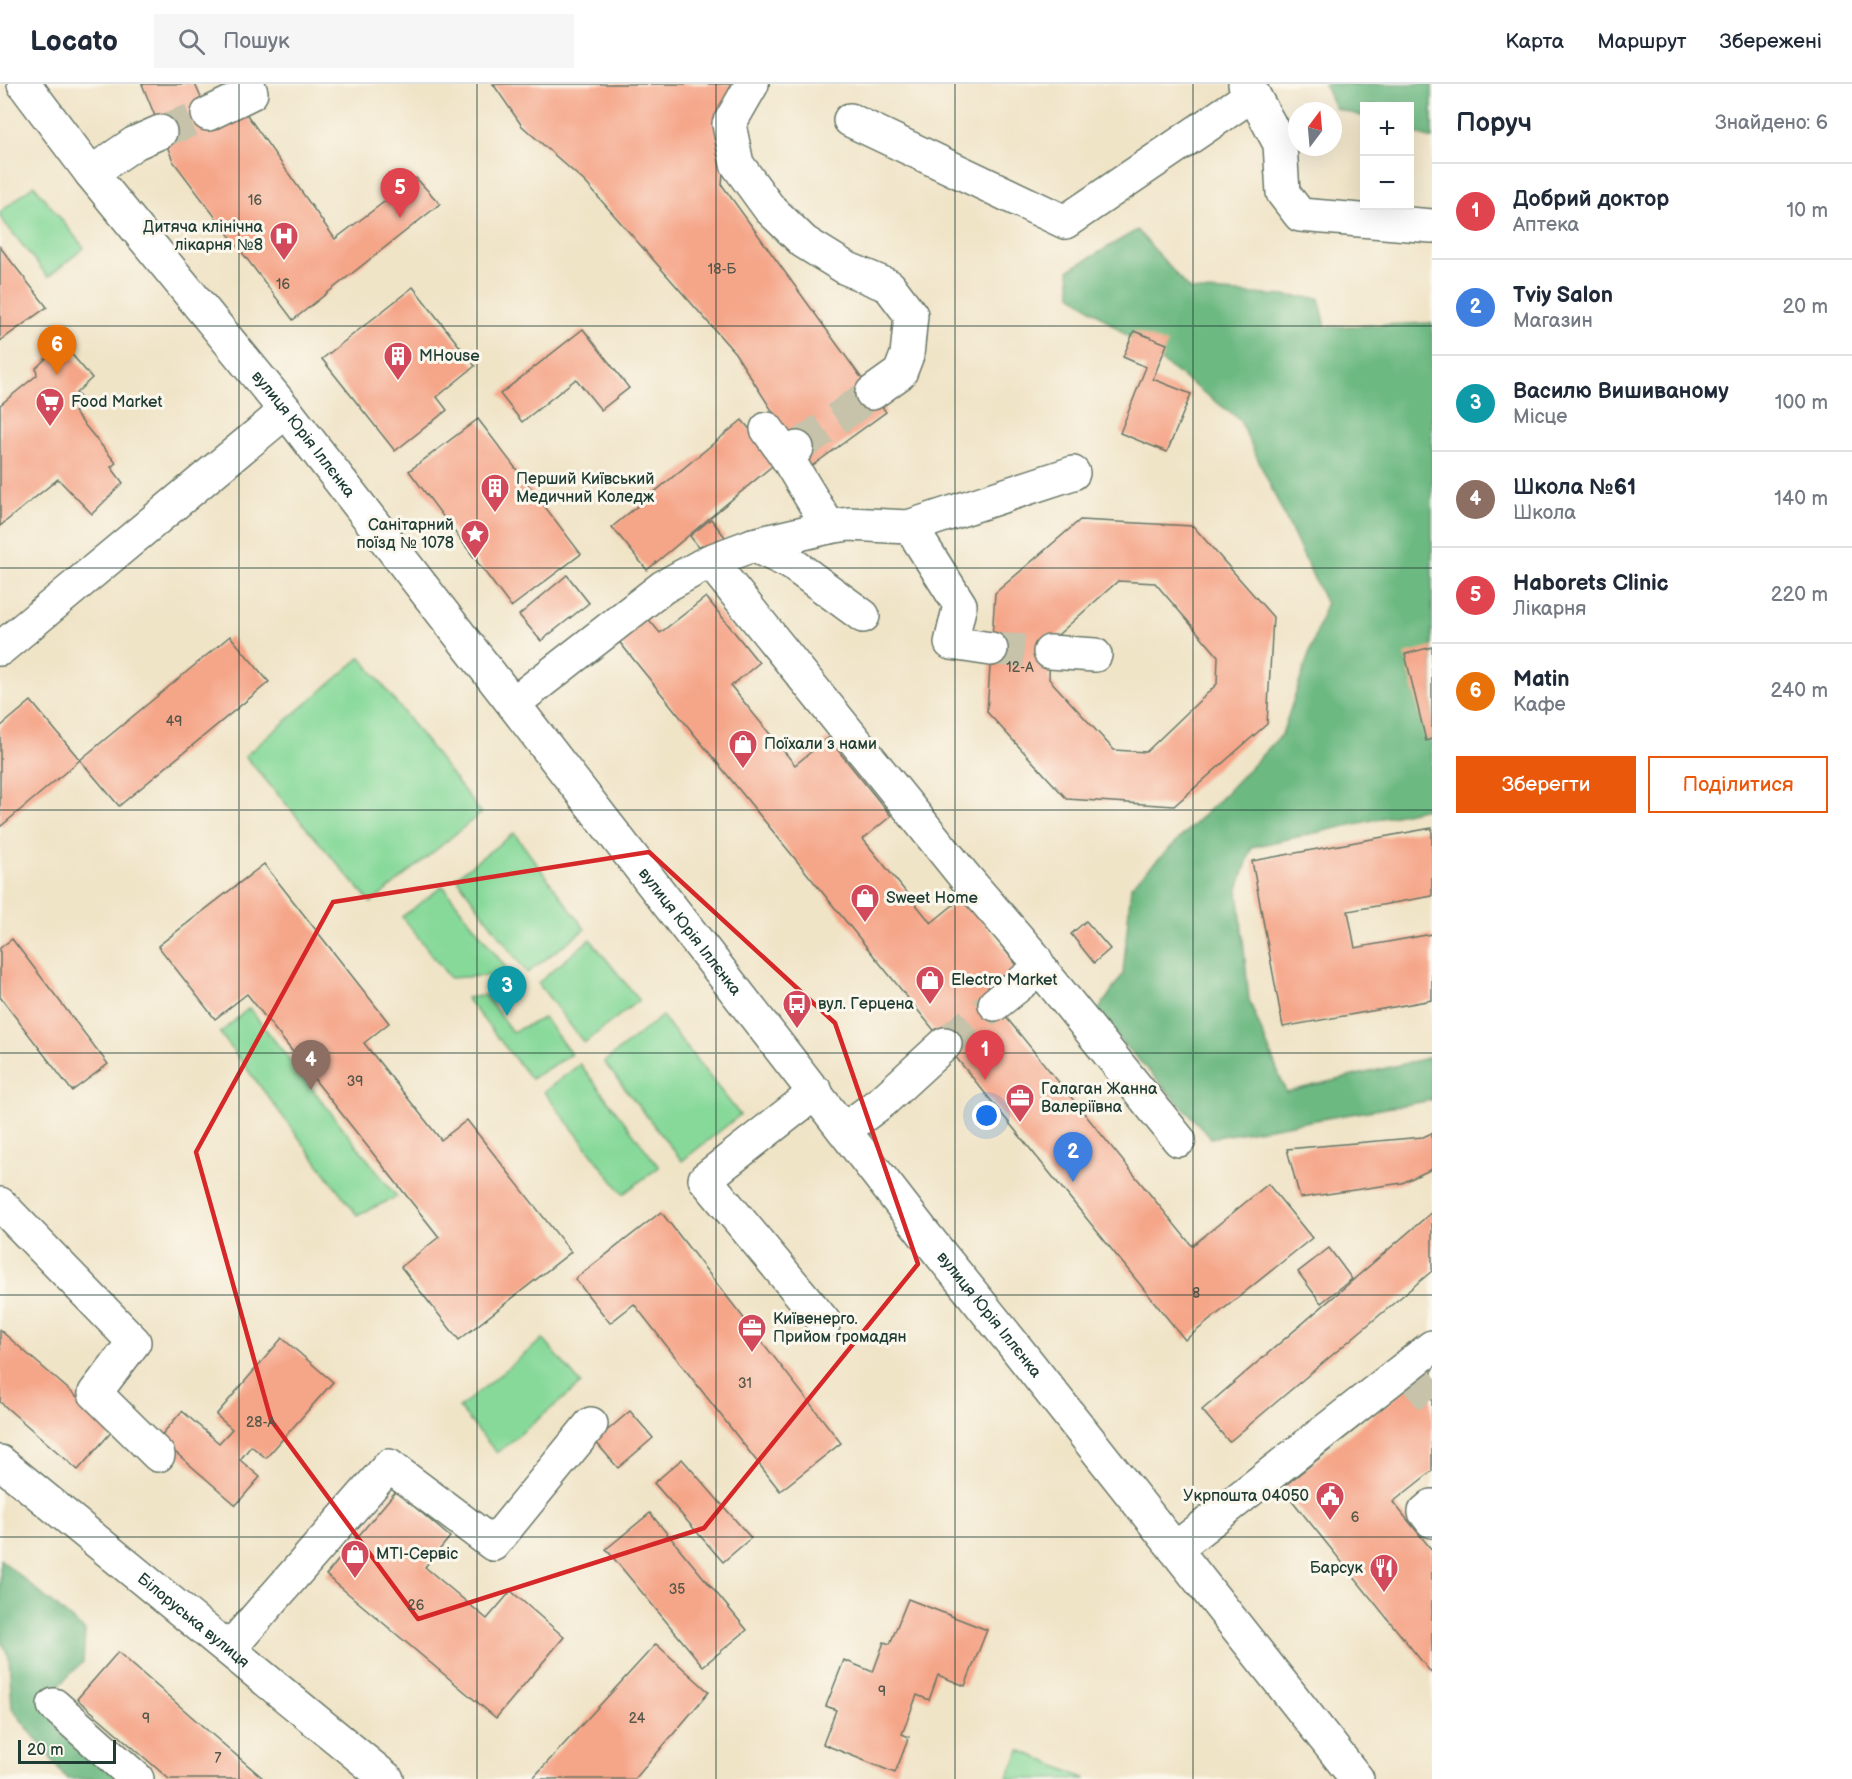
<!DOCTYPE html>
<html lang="uk">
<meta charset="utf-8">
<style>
:root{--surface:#fff;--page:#f6f6f7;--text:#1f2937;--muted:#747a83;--line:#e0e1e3;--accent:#ea580c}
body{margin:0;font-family:"Balsamiq Sans",sans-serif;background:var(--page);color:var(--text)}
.controls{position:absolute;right:18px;top:18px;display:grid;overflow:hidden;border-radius:0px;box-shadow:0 6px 24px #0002}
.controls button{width:54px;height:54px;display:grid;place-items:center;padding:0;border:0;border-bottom:2px solid var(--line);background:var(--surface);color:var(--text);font:30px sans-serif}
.compass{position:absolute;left:1288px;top:18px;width:54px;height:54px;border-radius:50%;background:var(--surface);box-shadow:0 6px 24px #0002;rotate:16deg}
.scale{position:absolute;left:18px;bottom:15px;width:98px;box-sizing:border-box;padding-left:6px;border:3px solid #1f3d34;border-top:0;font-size:16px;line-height:21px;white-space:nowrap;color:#1f3d34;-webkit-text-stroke:4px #fbf7ec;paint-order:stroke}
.you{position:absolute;left:987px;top:1032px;width:21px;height:21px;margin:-15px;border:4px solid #fff;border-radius:50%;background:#1a73e8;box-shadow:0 0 0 9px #1a73e833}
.badge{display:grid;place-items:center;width:39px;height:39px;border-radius:50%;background:var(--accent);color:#fff;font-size:20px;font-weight:700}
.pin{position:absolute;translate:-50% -50px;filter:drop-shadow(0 2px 3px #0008)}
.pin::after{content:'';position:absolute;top:32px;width:21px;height:18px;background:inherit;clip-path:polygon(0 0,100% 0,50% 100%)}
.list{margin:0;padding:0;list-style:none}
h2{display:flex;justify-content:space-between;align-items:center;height:78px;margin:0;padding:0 24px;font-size:26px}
h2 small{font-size:20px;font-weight:400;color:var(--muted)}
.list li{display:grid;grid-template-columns:39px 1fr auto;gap:18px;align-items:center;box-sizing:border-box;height:96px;padding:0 24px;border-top:2px solid var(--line)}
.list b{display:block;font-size:22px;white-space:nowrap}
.list p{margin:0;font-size:20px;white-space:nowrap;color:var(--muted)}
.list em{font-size:20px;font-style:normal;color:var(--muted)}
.actions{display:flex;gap:12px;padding:18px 24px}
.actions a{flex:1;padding:14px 0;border:2px solid var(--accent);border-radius:0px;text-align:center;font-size:21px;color:var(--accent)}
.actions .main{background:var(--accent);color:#fff}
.icon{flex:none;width:33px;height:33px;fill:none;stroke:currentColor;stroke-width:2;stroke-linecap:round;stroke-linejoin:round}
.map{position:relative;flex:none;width:1432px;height:1695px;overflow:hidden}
header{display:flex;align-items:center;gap:36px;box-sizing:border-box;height:84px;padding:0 30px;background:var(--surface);border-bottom:2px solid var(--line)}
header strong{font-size:28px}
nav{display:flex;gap:33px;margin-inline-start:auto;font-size:21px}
.search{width:420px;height:54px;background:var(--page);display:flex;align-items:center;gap:15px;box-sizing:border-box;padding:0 21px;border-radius:0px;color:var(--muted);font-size:22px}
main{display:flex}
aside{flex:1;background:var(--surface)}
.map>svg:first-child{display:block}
</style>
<header>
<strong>Locato</strong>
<div class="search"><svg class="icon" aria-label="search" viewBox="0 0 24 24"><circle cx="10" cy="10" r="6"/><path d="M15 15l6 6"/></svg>Пошук</div>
<nav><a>Карта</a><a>Маршрут</a><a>Збережені</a></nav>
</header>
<main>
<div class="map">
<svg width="1432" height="1695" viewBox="0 0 1432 1695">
<rect width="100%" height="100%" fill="#fbf7ec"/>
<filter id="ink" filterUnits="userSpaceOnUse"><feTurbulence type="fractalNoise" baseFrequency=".0167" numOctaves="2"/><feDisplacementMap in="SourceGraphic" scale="12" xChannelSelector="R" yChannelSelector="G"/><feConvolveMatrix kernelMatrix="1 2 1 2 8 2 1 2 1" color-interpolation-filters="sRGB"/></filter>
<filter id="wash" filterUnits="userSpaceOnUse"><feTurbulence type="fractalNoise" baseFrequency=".008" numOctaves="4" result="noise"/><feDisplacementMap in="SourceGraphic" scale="24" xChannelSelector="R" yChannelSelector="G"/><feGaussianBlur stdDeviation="1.35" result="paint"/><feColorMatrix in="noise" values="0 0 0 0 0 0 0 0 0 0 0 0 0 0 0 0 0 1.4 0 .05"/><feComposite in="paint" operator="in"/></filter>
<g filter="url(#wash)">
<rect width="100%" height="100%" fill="#f0e4c7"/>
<!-- green -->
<g fill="#87d99a" stroke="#538b67" stroke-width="1.5">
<path d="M 34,101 L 84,164 L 48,193 L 0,133 L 0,128 Z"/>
<path d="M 361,573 L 481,729 L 371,819 L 245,672 Z"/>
<path d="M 514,749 L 585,845 L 527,889 L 456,793 Z"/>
<path d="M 443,802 L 511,890 L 450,894 L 402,833 Z"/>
<path d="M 590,855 L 639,916 L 584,959 L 538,899 Z"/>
<path d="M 485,911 L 512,948 L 544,934 L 571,970 L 531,995 L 466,914 Z"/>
<path d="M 249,924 L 397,1113 L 357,1131 L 220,949 Z"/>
<path d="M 662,932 L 740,1031 L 682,1077 L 604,978 Z"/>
<path d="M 580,980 L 659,1083 L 623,1110 L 544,1008 Z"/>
<path d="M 543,1255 L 581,1300 L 497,1369 L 459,1324 Z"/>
<path d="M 1020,1666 L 1086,1695 L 1007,1695 Z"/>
</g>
<!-- forest -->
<g fill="#6db982" stroke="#467b5b" stroke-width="1.5">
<path d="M 1324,0 L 1432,0 L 1432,55 L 1410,48 L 1410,22 L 1364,22 L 1364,33 L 1335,24 Z"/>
<path d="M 1137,146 L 1190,206 L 1319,214 L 1326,243 L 1432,239 L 1432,723 L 1252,763 L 1238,805 L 1249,916 L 1286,1008 L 1432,973 L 1432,1016 L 1211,1054 L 1096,930 L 1123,890 L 1131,802 L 1226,709 L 1282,650 L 1326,520 L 1239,335 L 1071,210 L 1069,186 Z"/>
<path d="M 0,1475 L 85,1547 L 83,1578 L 52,1608 L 121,1695 L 67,1695 L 12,1624 L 9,1573 L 0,1555 Z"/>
</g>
<g id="blocks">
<!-- building -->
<g fill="#f5a588" fill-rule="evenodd">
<path d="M 142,0 L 195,0 L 215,46 L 245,28 L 335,155 L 416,94 L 440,120 L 293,236 L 173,77 Z"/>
<path d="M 493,0 L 747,0 L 725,64 L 722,101 L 886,328 L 809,384 L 735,269 L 585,98 L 522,42 Z"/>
<path d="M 0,163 L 47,223 L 0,257 Z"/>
<path d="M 413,203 L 475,282 L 437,313 L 447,326 L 395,367 L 322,275 Z"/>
<path d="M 583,245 L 629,304 L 601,326 L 576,295 L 522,338 L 500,310 Z"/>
<path d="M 1134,247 L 1167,260 L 1153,295 L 1191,310 L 1167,368 L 1120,349 L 1146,283 L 1123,273 Z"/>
<path d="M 62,259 L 92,294 L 76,309 L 86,320 L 74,328 L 116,379 L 111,383 L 123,399 L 92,430 L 58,395 L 0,442 L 0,321 L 37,291 L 36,284 Z"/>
<path d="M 478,335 L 581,470 L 511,523 L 409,387 Z"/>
<path d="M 742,336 L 777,378 L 647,486 L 612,443 Z"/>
<path d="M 711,435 L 725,453 L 704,470 L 690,452 Z"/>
<path d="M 1080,436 L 1193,442 L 1273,533 L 1267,640 L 1174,722 L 1067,715 L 987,628 L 995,509 ZM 1118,497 L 1155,499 L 1218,572 L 1217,600 L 1146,668 L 1114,666 L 1049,595 L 1050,558 Z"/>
<path d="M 567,491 L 589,519 L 541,557 L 519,531 Z"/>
<path d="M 706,513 L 759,579 L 731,602 L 795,681 L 828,654 L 891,732 L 863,755 L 931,839 L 963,813 L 1020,885 L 988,911 L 1192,1162 L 1268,1100 L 1312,1154 L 1185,1256 L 617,555 L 646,532 L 660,549 Z"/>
<path d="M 230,552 L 269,598 L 119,722 L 80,676 Z"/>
<path d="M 1432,563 L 1432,655 L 1426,657 L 1405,570 Z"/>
<path d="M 31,617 L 80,676 L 0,743 L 0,643 Z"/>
<path d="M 1432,744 L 1432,812 L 1348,827 L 1355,864 L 1432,850 L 1432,916 L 1283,943 L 1252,777 Z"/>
<path d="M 264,780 L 389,939 L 364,959 L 441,1056 L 467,1036 L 571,1168 L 459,1256 L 401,1183 L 439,1153 L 247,910 L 215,935 L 158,862 Z"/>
<path d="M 1086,837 L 1110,865 L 1094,879 L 1071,850 Z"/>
<path d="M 12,855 L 108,980 L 72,1007 L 0,913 L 0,864 Z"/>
<path d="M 1432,1049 L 1432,1085 L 1402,1099 L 1300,1114 L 1287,1065 L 1423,1053 Z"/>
<path d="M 661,1128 L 841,1359 L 780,1407 L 634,1220 L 610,1239 L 575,1195 Z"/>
<path d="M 1432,1128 L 1432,1187 L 1229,1358 L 1202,1326 Z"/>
<path d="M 1329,1164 L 1352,1195 L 1321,1219 L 1298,1188 Z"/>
<path d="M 0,1246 L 114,1345 L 78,1386 L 0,1318 Z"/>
<path d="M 282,1254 L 333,1298 L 266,1374 L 251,1362 L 240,1376 L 260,1393 L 236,1421 L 159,1354 L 182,1327 L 219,1359 L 232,1345 L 216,1331 Z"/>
<path d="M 1432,1284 L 1432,1387 L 1393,1418 L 1432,1466 L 1432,1590 L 1282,1404 Z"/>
<path d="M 630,1327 L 653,1354 L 618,1384 L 595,1357 Z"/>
<path d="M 682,1375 L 751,1454 L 723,1478 L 654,1399 Z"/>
<path d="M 396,1407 L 450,1453 L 425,1483 L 487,1535 L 511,1507 L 564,1553 L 496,1634 L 326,1491 Z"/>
<path d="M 650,1429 L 747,1546 L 703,1582 L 606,1465 Z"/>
<path d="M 908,1515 L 987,1546 L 965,1602 L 938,1591 L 929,1616 L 917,1611 L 902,1650 L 909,1653 L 895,1689 L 823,1660 L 836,1626 L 826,1622 L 844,1576 L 873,1588 L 884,1558 L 890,1560 Z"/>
<path d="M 656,1560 L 709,1608 L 635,1695 L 532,1695 Z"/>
<path d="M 118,1568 L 215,1653 L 264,1695 L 169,1695 L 77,1615 Z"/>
</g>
</g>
</g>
<g filter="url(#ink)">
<use href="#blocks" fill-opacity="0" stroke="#687767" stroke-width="1.5"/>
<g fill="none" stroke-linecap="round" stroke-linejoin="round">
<!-- minor-tunnel -->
<g stroke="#c6c3aa" stroke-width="33" stroke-dasharray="33 16" stroke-linecap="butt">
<path d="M 160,48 L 208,30"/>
<path d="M 797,364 L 872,309"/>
<path d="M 991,565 L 1050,568"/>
<path d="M 945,960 L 995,920"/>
<path d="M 1416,1296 L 1432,1315"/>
</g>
<!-- minor casing -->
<g stroke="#687767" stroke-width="36">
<g id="minor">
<path d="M 752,0 L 729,40 L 737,80 L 769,124 L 804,158 L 846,184 L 889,202 L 911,231 L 907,271 L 900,289 L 872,309"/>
<path d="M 1245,0 L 1253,10 L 1280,60 L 1283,109 L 1300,131 L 1432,142"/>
<path d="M 208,30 L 251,9 L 248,0"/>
<path d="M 850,36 L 1065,138 L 1253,10"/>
<path d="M 91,89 L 135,59 L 160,48"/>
<path d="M 767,345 L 786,372"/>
<path d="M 797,364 L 786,372 L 829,443"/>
<path d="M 908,443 L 915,450 L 960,521 L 951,559 L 991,565"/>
<path d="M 753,461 L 791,479 L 863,532"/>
<path d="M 710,477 L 964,792 L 1034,873 L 1040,884 L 1179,1056"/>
<path d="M 0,565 L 286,327"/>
<path d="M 1050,568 L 1095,571"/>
<path d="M 514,619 L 663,503 L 710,477 L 753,461 L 829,443 L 849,440 L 908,443 L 1073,389"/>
<path d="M 995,920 L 1040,884"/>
<path d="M 816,1008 L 705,1095 L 824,1238"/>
<path d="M 844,1046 L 883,1017 L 945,960"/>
<path d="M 0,1120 L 134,1258 L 95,1309 L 158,1371"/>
<path id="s1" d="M 0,1378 L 387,1695"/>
<path d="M 1432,1422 L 1425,1428 L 1432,1437"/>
<path d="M 1175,1465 L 1432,1263"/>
<path d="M 229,1565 L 389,1382 L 493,1460 L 591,1340"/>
<path d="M 54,1621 L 137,1695"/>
</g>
</g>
<!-- major casing -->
<g stroke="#687767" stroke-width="36">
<g id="major">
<path id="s2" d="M 24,0 L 91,89 L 286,327 L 925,1151 L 1013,1260 L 1357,1695"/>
</g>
</g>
<!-- minor -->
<use href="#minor" stroke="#fff" stroke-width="33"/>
<!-- major -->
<use href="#major" stroke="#fff" stroke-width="33"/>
</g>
</g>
<!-- marked area -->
<path fill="none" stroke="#d62828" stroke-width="4.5" stroke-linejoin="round" d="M 649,768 L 835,939 L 918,1180 L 704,1444 L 418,1535 L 271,1336 L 196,1068 L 333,818 Z"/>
<!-- grid -->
<path fill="none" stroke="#1f3d34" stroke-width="1.5" stroke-opacity="0.55" d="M 239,0 L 239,1695M 477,0 L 477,1695M 716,0 L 716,1695M 955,0 L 955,1695M 1193,0 L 1193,1695M 0,242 L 1432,242M 0,484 L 1432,484M 0,726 L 1432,726M 0,969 L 1432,969M 0,1211 L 1432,1211M 0,1453 L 1432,1453"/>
<!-- icons -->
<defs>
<g id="hospital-pin" transform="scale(1.5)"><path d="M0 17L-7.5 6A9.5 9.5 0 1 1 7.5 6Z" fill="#d1495b" stroke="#fbf7ec"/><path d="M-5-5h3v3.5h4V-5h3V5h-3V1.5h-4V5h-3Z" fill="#fff"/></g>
<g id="building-pin" transform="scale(1.5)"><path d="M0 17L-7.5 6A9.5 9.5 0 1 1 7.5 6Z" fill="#d1495b" stroke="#fbf7ec"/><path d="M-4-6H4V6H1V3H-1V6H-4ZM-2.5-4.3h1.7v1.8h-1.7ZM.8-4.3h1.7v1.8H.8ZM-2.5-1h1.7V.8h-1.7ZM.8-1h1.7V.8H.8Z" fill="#fff"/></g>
<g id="supermarket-pin" transform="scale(1.5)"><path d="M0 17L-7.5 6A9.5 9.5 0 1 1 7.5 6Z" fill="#d1495b" stroke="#fbf7ec"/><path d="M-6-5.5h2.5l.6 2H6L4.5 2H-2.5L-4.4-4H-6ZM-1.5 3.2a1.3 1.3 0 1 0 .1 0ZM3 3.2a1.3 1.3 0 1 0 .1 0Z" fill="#fff"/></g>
<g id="sight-pin" transform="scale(1.5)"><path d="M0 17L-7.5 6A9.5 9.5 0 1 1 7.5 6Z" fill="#d1495b" stroke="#fbf7ec"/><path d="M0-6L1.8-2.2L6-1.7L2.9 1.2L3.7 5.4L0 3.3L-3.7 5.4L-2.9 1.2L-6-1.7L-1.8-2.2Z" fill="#fff"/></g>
<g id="shop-pin" transform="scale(1.5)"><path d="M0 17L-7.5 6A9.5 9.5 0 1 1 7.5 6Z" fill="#d1495b" stroke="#fbf7ec"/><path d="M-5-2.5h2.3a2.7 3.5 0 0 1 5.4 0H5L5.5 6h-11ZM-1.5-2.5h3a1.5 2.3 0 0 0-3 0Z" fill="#fff"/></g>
<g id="bus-pin" transform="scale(1.5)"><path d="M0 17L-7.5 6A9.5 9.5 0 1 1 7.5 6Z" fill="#d1495b" stroke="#fbf7ec"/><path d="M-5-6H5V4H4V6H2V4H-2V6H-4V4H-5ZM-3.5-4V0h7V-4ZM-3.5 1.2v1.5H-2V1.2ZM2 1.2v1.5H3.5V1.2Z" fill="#fff"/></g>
<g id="office-pin" transform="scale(1.5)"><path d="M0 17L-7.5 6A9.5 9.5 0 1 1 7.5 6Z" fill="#d1495b" stroke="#fbf7ec"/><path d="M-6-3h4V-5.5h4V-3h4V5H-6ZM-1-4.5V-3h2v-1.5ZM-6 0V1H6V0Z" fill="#fff"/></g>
<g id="civic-pin" transform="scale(1.5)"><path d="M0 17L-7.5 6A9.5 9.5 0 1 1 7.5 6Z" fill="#d1495b" stroke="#fbf7ec"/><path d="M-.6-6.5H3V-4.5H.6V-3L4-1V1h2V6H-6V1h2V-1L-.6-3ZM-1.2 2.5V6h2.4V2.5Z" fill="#fff"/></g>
<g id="restaurant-pin" transform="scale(1.5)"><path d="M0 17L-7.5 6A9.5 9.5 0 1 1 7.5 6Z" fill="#d1495b" stroke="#fbf7ec"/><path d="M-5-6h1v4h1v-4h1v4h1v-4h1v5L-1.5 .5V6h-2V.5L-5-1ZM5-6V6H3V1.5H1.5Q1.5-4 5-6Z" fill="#fff"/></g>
</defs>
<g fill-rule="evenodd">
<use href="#hospital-pin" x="284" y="152"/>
<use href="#building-pin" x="398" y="272"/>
<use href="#supermarket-pin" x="50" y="318"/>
<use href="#building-pin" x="495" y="404"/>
<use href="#sight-pin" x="475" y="450"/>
<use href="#shop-pin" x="743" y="660"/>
<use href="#shop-pin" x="865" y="814"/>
<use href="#shop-pin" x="930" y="896"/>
<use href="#bus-pin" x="797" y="920"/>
<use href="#office-pin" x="1020" y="1014"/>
<use href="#office-pin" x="752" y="1244"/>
<use href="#civic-pin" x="1330" y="1412"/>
<use href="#shop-pin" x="355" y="1470"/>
<use href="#restaurant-pin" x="1384" y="1484"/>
</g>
<g text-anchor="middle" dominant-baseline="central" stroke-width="6" stroke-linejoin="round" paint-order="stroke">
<!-- number labels -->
<g font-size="14" fill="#545749">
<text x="255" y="116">16</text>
<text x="722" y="185">18-Б</text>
<text x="283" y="200">16</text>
<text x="1020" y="583">12-А</text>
<text x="174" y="637">49</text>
<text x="355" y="997">39</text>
<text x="1196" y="1209">8</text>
<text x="745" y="1299">31</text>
<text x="261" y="1338">28-А</text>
<text x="1355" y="1433">6</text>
<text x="677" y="1505">35</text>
<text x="416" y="1521">26</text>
<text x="882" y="1607">9</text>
<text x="146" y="1634">9</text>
<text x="637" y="1634">24</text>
<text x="218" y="1674">7</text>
</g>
<!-- poi labels -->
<g font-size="16" fill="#1f3d34" stroke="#fbf7ec" text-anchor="start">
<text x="263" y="143" text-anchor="end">Дитяча клінічна<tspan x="263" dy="18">лікарня №8</tspan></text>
<text x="419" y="272">MHouse</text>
<text x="71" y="318">Food Market</text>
<text x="516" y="395">Перший Київський<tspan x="516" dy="18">Медичний Коледж</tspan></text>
<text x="454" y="441" text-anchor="end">Санітарний<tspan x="454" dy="18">поїзд № 1078</tspan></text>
<text x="764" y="660">Поїхали з нами</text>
<text x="886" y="814">Sweet Home</text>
<text x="951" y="896">Electro Market</text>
<text x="818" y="920">вул. Герцена</text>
<text x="1041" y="1005">Галаган Жанна<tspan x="1041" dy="18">Валеріївна</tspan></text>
<text x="773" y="1235">Київенерго.<tspan x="773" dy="18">Прийом громадян</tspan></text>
<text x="1309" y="1412" text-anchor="end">Укрпошта 04050</text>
<text x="376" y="1470">МТІ-Сервіс</text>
<text x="1363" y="1484" text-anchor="end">Барсук</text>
</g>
<!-- street labels -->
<g font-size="16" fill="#1f3d34" stroke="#fbf7ec">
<text stroke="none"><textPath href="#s2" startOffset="448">вулиця Юрія Іллєнка</textPath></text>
<text stroke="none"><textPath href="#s2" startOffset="1078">вулиця Юрія Іллєнка</textPath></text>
<text stroke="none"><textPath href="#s2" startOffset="1564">вулиця Юрія Іллєнка</textPath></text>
<text stroke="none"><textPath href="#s1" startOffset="250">Білоруська вулиця</textPath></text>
</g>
</g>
</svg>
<div class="controls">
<button>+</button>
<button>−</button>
</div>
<svg class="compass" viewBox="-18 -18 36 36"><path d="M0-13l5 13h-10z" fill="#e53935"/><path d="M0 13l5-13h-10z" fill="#747a83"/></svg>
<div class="scale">20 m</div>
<div class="you"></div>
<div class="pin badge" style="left:985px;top:996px;background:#e0444e">1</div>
<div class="pin badge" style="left:1073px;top:1098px;background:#3f7fe0">2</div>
<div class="pin badge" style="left:507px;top:932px;background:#0f9aa8">3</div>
<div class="pin badge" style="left:311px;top:1006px;background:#8d6e63">4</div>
<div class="pin badge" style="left:400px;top:134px;background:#e0444e">5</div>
<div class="pin badge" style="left:57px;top:291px;background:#e8710a">6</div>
</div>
<aside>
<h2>Поруч<small>Знайдено: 6</small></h2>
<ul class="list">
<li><span class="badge" style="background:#e0444e">1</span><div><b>Добрий доктор</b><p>Аптека</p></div><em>10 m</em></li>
<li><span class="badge" style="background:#3f7fe0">2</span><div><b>Tviy Salon</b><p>Магазин</p></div><em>20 m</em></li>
<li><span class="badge" style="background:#0f9aa8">3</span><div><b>Василю Вишиваному</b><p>Місце</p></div><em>100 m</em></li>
<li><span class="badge" style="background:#8d6e63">4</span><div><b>Школа №61</b><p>Школа</p></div><em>140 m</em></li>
<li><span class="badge" style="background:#e0444e">5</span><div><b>Haborets Clinic</b><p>Лікарня</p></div><em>220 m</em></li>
<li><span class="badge" style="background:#e8710a">6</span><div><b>Matin</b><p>Кафе</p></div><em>240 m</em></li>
</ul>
<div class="actions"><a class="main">Зберегти</a><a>Поділитися</a></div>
</aside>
</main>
